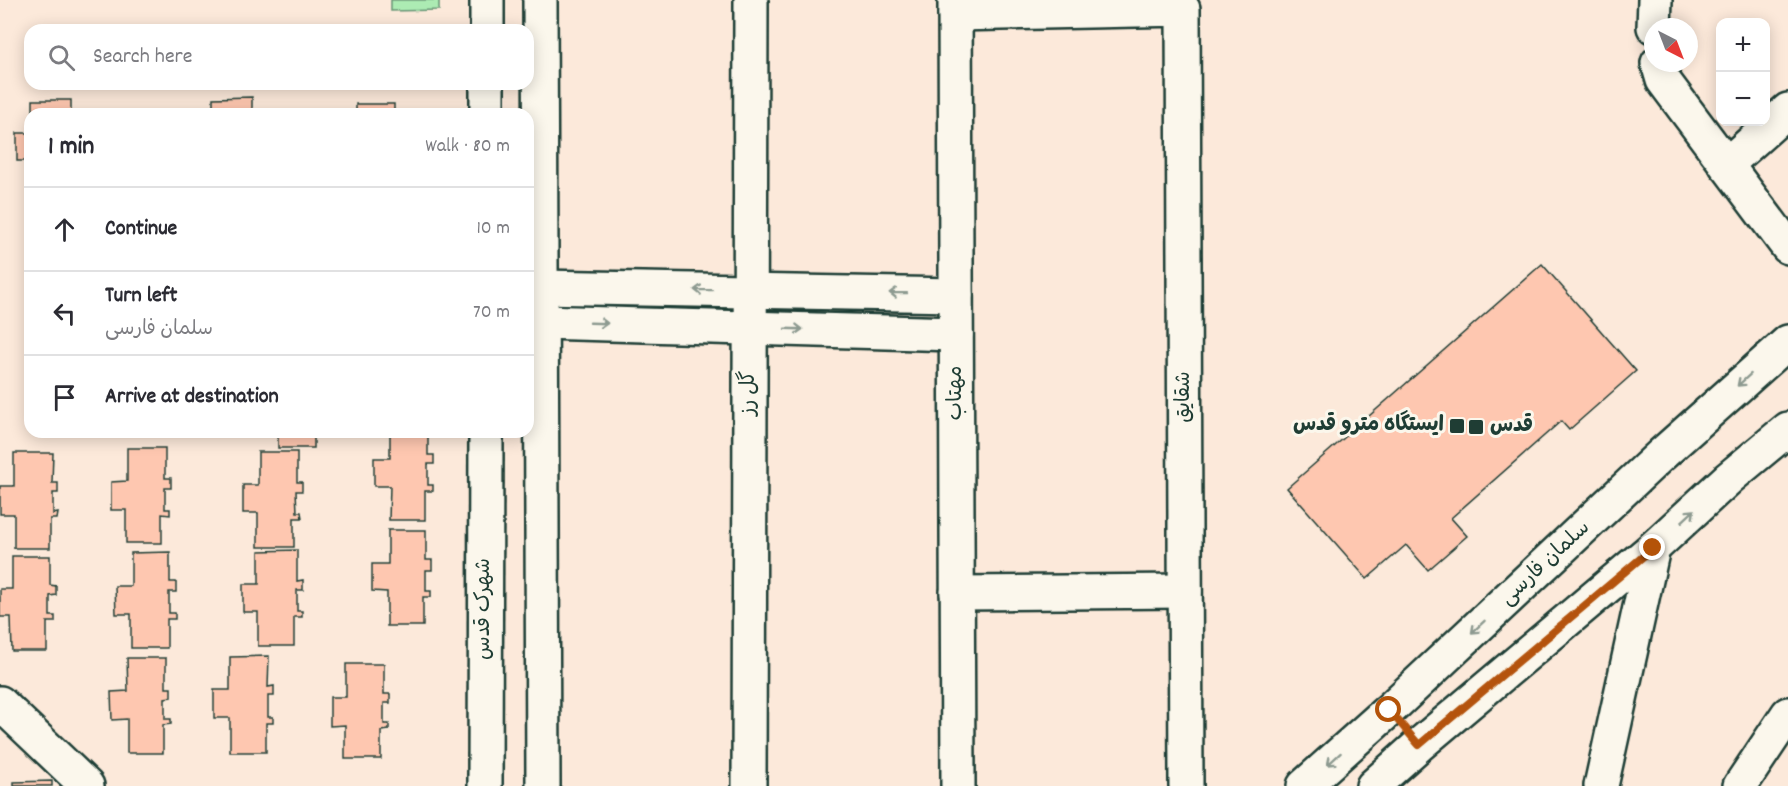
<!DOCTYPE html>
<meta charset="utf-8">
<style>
:root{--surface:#fff;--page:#f7f7f7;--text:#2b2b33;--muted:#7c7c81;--line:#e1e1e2}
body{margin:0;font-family:Dekko,"Playpen Sans Arabic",sans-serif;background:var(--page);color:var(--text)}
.controls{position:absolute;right:18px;top:18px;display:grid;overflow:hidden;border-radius:12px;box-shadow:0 3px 15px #0003}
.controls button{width:54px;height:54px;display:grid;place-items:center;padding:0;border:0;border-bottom:2px solid var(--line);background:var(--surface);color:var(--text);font:30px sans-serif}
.compass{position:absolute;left:1644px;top:18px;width:54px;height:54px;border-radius:50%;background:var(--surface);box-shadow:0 3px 15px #0003;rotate:138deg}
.stop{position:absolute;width:18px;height:18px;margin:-14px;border:4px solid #b45309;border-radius:50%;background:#fff}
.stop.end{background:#b45309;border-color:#fff;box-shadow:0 2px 6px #0008}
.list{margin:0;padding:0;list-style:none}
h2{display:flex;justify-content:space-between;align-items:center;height:78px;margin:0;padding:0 24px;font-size:26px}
h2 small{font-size:20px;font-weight:400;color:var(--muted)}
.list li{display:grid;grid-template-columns:39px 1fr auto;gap:18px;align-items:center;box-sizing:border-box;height:84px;padding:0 24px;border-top:2px solid var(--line)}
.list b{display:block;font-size:22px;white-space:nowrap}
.list p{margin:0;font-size:20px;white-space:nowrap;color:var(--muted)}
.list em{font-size:20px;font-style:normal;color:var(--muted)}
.icon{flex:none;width:33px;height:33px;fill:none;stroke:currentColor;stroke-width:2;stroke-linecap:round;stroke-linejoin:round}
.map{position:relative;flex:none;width:1788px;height:786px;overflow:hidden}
.search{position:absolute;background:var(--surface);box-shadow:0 3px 15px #0003;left:24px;top:24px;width:510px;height:66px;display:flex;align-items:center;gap:15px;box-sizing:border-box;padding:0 21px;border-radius:18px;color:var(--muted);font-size:22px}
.panel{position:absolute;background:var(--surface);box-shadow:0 3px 15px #0003;left:24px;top:108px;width:510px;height:330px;border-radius:18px}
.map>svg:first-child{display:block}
</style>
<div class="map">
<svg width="1788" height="786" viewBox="0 0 1788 786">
<rect width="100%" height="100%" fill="#fce9da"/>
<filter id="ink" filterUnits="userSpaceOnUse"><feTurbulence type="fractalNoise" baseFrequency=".0167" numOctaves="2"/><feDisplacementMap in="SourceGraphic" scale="12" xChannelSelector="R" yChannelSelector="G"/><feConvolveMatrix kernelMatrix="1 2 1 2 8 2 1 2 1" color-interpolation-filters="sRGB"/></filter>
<g filter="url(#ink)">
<!-- green -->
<path fill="#acebb3" stroke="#669474" stroke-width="1.5" d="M 391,0 L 439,0 L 439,10 L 391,11 Z"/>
<!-- building -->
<g fill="#fec7b0" stroke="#1f3d34" stroke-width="1.5">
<path d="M 252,97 L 252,114 L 213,114 L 213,98 Z"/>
<rect x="33" y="100" width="38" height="14"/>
<rect x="356" y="104" width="38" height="10"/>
<rect x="17" y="133" width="13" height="28"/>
<path d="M 1542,264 L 1636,371 L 1569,430 L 1561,421 L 1451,518 L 1467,536 L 1428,570 L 1406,545 L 1367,579 L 1287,488 Z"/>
<rect x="278" y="432" width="36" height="16"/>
<path d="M 390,432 L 428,432 L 428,455 L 434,455 L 434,464 L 428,464 L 428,485 L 433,485 L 433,491 L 425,491 L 425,520 L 389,520 L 390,486 L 374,486 L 374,458 L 390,458 Z"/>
<path d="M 127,448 L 165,448 L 165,478 L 171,478 L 171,488 L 165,488 L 165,509 L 170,509 L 170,515 L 162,514 L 162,543 L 126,543 L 126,510 L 111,510 L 111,482 L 127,481 Z"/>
<path d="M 258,452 L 297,452 L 297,482 L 302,482 L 302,491 L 296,491 L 297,512 L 301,512 L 302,518 L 294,518 L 294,547 L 258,547 L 258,513 L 243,513 L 243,485 L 258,485 Z"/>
<path d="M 14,453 L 53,453 L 52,483 L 58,483 L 58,493 L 53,493 L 53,514 L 58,513 L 57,519 L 50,519 L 50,548 L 14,548 L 14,514 L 0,514 L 0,486 L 14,486 Z"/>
<path d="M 388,530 L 426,530 L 426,560 L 432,560 L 432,570 L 426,570 L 426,591 L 431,591 L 431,597 L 423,597 L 423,626 L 387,626 L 387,592 L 372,591 L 372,564 L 388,564 Z"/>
<path d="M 297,550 L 297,581 L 303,580 L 303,590 L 297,590 L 297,611 L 302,611 L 302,617 L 294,617 L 294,646 L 258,646 L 258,612 L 243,612 L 243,584 L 259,584 L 259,551 Z"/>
<path d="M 170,552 L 170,582 L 176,582 L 176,592 L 169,592 L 169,613 L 175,613 L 175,619 L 167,619 L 167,648 L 131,648 L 131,614 L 116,614 L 115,586 L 131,586 L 131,553 Z"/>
<path d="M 12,556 L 50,556 L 50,585 L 56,586 L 56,595 L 50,596 L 50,616 L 55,616 L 55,622 L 47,622 L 47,651 L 12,651 L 11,617 L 0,617 L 0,589 L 12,589 Z"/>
<path d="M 269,656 L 268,687 L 274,686 L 274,696 L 268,696 L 268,717 L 273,717 L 273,723 L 266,723 L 266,752 L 230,752 L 230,718 L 214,718 L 214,690 L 230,690 L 230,657 Z"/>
<path d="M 127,658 L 166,658 L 166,688 L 171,688 L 171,697 L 165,698 L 165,719 L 171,719 L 171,724 L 163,725 L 163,753 L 127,753 L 127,719 L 112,720 L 111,692 L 128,691 Z"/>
<path d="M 346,664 L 384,664 L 384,694 L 390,694 L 390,703 L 384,703 L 384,724 L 389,724 L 389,730 L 381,731 L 381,759 L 345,759 L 345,725 L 330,726 L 330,697 L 346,697 Z"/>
<path d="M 52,781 L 52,786 L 14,786 L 14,782 Z"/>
</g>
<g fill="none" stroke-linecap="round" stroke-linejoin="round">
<!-- minor casing -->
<g stroke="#1f3d34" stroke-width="38">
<g id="minor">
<path d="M 540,0 L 543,786"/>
<path d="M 955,0 L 958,786"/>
<path d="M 955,14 L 1183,9 L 1186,786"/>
<path d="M 1654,27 L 1655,0"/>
<path d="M 487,30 L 487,0"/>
<path d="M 1658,63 L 1663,80 L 1788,247"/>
<path d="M 487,114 L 487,84"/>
<path d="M 1726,165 L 1788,110"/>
<path d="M 540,287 L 956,295"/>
<path d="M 541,322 L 956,334"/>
<path d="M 957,593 L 1185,591"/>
<path d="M 0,703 L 87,786"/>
<path d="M 485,786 L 486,432"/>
<path d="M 749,786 L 751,0"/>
<path d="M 1601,786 L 1653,548"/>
<path d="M 1740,786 L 1788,714"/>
</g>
</g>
<!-- major casing -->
<g stroke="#1f3d34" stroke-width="38">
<g id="major">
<path d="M 1304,786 L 1389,710 L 1661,455 L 1788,342"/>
<path d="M 1373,786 L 1419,745 L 1653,548 L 1729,478 L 1788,429"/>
</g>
</g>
<!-- minor -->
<use href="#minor" stroke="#fbf7ec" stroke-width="33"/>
<!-- major -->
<use href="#major" stroke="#fbf7ec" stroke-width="33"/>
</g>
<!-- one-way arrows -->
<defs><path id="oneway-shaft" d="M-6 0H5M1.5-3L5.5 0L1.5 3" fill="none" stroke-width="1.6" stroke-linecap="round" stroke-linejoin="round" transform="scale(1.5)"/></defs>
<g stroke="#8d9a90">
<use href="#oneway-shaft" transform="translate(703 290) rotate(-179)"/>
<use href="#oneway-shaft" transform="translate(898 293) rotate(-179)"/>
<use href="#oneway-shaft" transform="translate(599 323) rotate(2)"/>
<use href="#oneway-shaft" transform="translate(794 329) rotate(2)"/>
<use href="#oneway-shaft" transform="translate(1744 380) rotate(138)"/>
<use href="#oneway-shaft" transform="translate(1688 516) rotate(-43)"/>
<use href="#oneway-shaft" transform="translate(1478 627) rotate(137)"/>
<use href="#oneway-shaft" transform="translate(1334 759) rotate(138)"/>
</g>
</g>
<g fill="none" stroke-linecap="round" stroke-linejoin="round" filter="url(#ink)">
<!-- route -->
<path stroke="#b45309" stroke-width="8" d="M 1389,710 L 1419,745 L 1653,548"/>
</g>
<!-- markers -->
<g fill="#1f3d34" stroke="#fbf7ec" stroke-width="2">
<rect x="1449" y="418" width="16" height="16" rx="3"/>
<rect x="1468" y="419" width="16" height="16" rx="3"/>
</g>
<g text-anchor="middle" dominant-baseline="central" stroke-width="6" stroke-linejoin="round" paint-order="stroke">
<!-- street labels -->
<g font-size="21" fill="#1f3d34" stroke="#fbf7ec">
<text transform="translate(750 393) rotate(-90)">گل رز</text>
<text transform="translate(957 393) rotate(-90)">مهتاب</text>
<text transform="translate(1185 397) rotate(-90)">شقايق</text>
<text transform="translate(1546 564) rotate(-43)">سلمان فارسی</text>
<text transform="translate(485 609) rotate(-90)">شهرک قدس</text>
</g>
<!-- poi labels -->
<g font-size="21" font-weight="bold" fill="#1f3d34" stroke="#fbf7ec" text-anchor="end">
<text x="1444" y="426">ایستگاه مترو قدس</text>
<text x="1490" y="427" text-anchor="start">قدس</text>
</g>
</g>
</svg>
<div class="controls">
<button>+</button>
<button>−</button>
</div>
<svg class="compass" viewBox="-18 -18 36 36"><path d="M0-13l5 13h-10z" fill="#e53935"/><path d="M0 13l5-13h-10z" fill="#7c7c81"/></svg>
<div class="stop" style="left:1389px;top:710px"></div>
<div class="stop end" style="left:1653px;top:548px"></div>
<div class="search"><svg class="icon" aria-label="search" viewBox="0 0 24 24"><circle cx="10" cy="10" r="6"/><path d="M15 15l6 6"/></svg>Search here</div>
<section class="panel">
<h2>1 min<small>Walk · 80 m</small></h2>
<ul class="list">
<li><svg class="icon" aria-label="ahead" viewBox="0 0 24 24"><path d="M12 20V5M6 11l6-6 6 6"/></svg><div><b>Continue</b></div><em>10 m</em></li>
<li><svg class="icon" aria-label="left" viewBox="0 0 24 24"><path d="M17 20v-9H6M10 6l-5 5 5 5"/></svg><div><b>Turn left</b><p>سلمان فارسی</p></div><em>70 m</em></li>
<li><svg class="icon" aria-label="arrive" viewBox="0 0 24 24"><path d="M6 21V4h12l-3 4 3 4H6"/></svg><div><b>Arrive at destination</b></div></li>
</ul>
</section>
</div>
